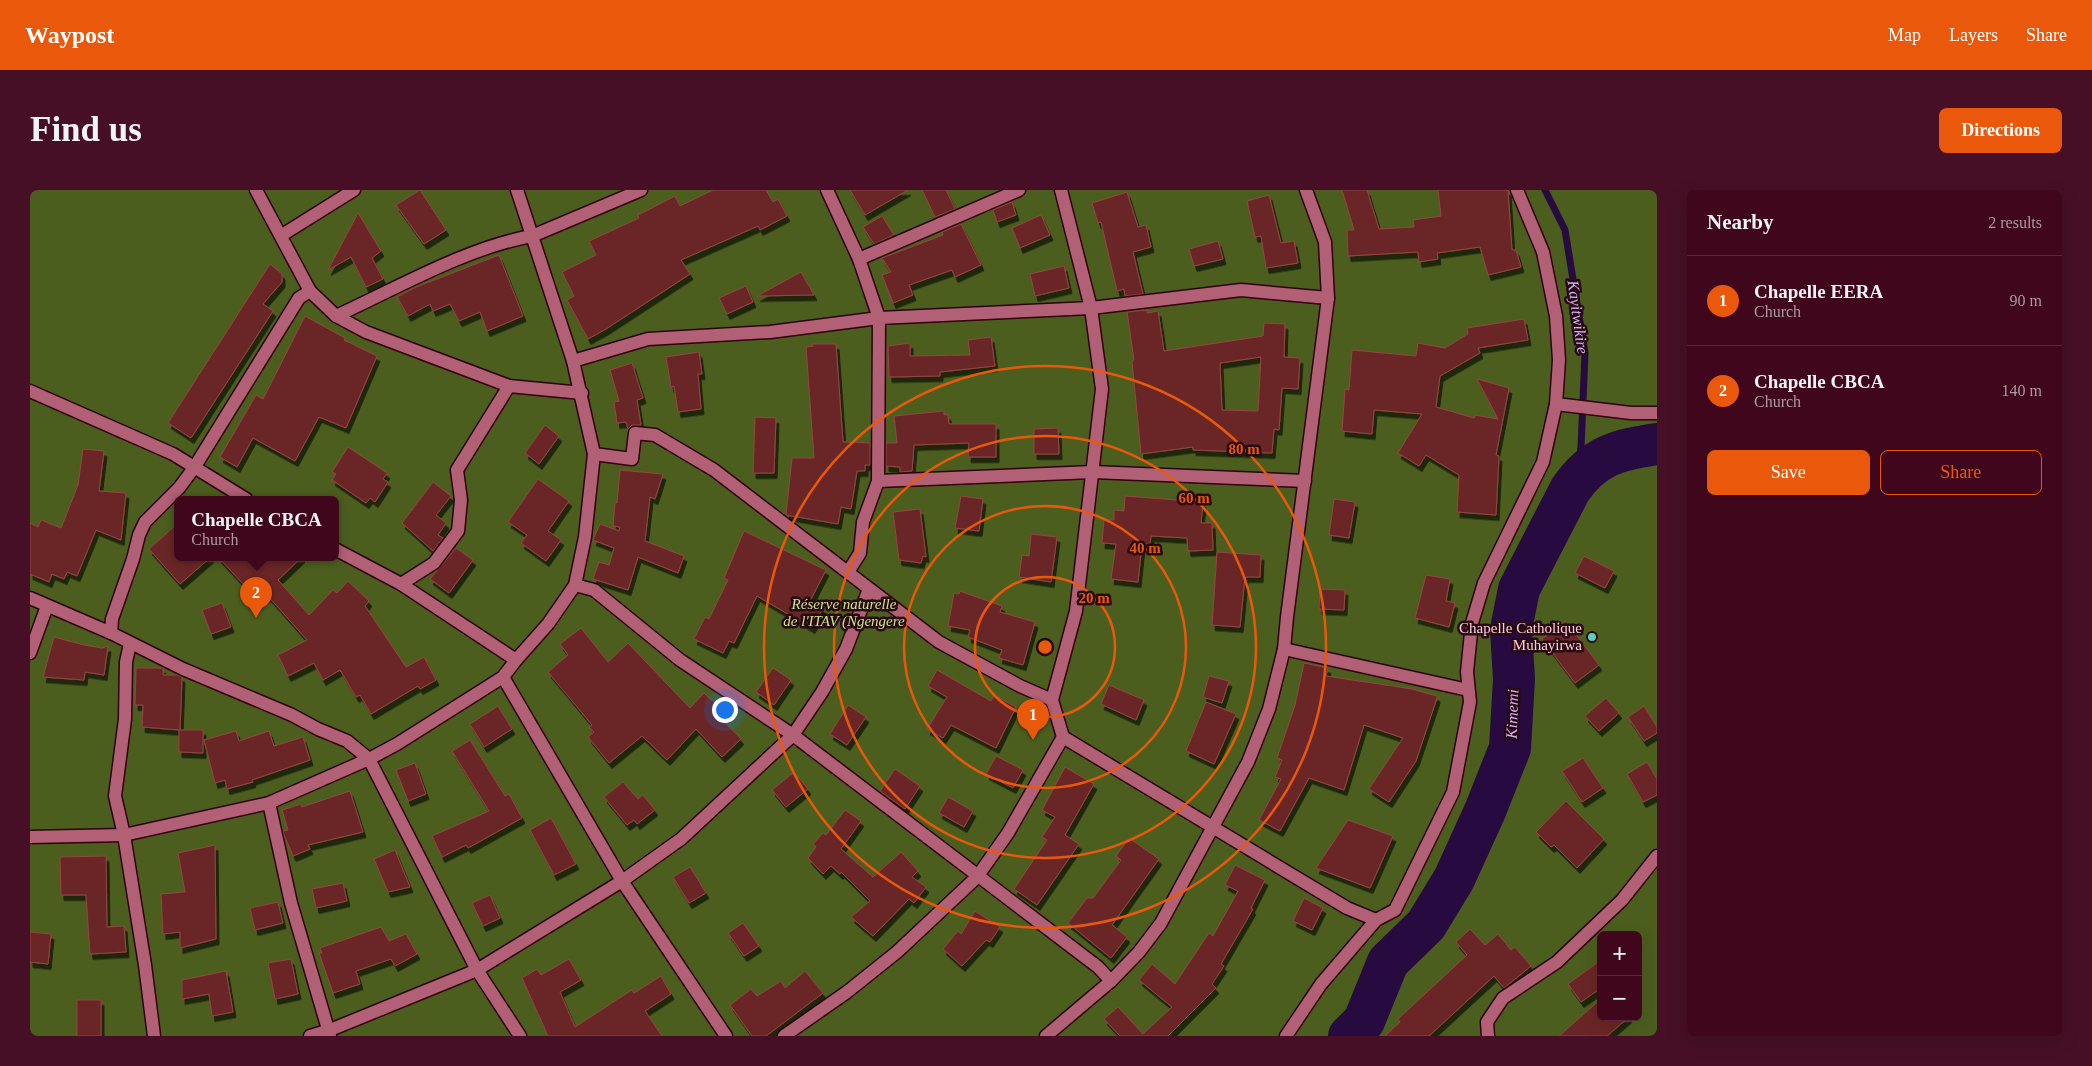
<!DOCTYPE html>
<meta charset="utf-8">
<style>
:root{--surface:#3f061c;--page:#460f25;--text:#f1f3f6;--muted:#ad99a3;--line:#58273b;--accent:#ea580c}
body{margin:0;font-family:Georgia,serif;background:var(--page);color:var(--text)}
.controls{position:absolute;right:15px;bottom:15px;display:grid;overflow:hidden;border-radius:8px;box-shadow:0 5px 20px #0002}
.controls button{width:45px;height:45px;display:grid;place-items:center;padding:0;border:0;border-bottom:1px solid var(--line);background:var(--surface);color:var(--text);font:25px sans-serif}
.you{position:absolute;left:694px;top:519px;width:18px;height:18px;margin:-12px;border:4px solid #fff;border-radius:50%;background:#1a73e8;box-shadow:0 0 0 8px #1a73e833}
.badge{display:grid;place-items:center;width:32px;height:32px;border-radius:50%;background:var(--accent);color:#fff;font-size:16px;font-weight:700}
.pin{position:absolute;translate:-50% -41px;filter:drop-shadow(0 1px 2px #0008)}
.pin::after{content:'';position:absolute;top:26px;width:18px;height:15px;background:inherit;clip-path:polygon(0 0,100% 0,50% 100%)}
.popup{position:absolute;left:144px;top:306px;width:165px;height:65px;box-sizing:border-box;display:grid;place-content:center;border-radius:8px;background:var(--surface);filter:drop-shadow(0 1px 4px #0005);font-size:16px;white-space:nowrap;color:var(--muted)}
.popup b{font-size:19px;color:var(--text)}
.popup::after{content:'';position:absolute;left:50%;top:100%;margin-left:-10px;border:10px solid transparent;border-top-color:var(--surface)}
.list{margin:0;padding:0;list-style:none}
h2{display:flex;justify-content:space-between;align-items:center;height:65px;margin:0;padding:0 20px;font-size:21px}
h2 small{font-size:16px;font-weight:400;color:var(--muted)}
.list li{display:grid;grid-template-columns:32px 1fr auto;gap:15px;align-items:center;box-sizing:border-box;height:90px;padding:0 20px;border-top:1px solid var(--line)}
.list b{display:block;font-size:19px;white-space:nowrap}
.list p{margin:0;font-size:16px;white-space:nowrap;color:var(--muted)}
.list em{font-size:16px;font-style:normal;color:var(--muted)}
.actions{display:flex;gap:10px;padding:15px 20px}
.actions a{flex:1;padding:11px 0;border:1px solid var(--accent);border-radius:8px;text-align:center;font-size:18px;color:var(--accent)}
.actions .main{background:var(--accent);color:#fff}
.map{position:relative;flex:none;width:1627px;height:846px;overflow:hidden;border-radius:8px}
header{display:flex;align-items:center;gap:30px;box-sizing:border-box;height:70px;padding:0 25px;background:var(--accent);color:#fff}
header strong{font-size:24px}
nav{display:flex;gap:28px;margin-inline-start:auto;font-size:18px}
.intro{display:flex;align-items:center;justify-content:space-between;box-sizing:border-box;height:120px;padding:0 30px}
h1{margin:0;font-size:35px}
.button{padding:12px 22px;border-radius:8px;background:var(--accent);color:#fff;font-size:18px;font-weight:700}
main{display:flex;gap:30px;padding:0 30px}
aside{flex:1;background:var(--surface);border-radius:8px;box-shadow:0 5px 20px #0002}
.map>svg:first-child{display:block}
</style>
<header>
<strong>Waypost</strong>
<nav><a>Map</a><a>Layers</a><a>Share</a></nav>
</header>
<div class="intro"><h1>Find us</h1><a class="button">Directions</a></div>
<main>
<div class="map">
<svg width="1627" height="846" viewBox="0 0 1627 846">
<defs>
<filter id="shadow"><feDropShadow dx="3" dy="5.5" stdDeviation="0" flood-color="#0009"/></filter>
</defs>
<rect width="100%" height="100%" fill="#540826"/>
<!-- green -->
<path fill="#4b5e1e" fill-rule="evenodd" d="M 0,0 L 1627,0 L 1627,846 L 0,846 ZM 147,309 L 305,309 L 305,367 L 147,367 ZM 1571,745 L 1608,745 L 1608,827 L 1571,827 Z"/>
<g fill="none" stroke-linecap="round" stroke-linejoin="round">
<!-- stream -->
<path stroke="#270a40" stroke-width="7" d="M 1515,0 L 1535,40 L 1555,163 L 1551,257 L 1547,289"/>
<!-- river -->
<path stroke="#270a40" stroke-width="42" d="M 1319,846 L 1334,831 L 1358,772 L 1396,735 L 1424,689 L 1455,621 L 1480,558 L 1484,489 L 1481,439 L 1489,399 L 1540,300 C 1564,265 1588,260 1627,254"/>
</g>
<!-- building -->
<g fill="#6b2827" stroke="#954543" fill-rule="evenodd" filter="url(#shadow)">
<path d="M 390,0 L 416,40 L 394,54 L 366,15 Z"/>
<path d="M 683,0 L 736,0 L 743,12 L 748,9 L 757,26 L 730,40 L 728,36 L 651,70 L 660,84 L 576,139 L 558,149 L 537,110 L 544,106 L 532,82 L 566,65 L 559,51 L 609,28 L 608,25 L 645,6 L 650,16 Z"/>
<path d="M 820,0 L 878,0 L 835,25 Z"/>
<path d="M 892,0 L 916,0 L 925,19 L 905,27 Z"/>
<path d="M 1312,0 L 1337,0 L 1349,39 L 1384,37 L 1383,30 L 1411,26 L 1408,0 L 1478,0 L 1482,60 L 1486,60 L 1491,77 L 1458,85 L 1450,57 L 1407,63 L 1408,69 L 1389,72 L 1388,62 L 1318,66 L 1317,40 L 1324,40 Z"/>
<path d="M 1097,2 L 1108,37 L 1116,35 L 1121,57 L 1103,62 L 1113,104 L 1095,106 L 1094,99 L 1087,101 L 1071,32 L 1068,33 L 1062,13 Z"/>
<path d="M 1239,5 L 1251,53 L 1264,51 L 1268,73 L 1236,78 L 1231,46 L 1225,47 L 1217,11 Z"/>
<path d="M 982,12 L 986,25 L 967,32 L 963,20 Z"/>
<path d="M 328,23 L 351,61 L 342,68 L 353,89 L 336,97 L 321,67 L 298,80 Z"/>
<path d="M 1011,25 L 1020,45 L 990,58 L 982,38 Z"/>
<path d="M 852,26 L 864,45 L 844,54 L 833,37 Z"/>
<path d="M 931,34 L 951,75 L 925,87 L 922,80 L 879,95 L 883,105 L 863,113 L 852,85 L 861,82 L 852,68 L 913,45 L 912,42 Z"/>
<path d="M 1188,51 L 1193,69 L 1164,76 L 1159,59 Z"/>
<path d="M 469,65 L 493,126 L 457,141 L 450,122 L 429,131 L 420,114 L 403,121 L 400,114 L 378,126 L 367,107 L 386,97 Z"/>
<path d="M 240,74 L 252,84 L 252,92 L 233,114 L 243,121 L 161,248 L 138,233 Z"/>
<path d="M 1034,76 L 1039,98 L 1005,106 L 1000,84 Z"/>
<path d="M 771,82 L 784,105 L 727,106 Z"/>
<path d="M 716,96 L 723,112 L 697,124 L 689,108 Z"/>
<path d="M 1117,120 L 1117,123 L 1128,121 L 1134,161 L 1233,146 L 1234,133 L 1255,134 L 1254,167 L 1270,168 L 1268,199 L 1252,198 L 1249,240 L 1244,239 L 1242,263 L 1163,260 L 1163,257 L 1111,264 L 1102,171 L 1104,170 L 1097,122 ZM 1231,167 L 1228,221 L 1192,220 L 1190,173 Z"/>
<path d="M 275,126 L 315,148 L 314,150 L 347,166 L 316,238 L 289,227 L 265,271 L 223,248 L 207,277 L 190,267 L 226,205 L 233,209 Z"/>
<path d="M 1494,129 L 1498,150 L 1448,158 L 1450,163 L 1410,186 L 1406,217 L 1444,228 L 1445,225 L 1468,229 L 1447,189 L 1479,198 L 1466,265 L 1469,266 L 1466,325 L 1427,322 L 1429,285 L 1396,265 L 1389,276 L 1368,263 L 1392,224 L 1344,220 L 1342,244 L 1312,241 L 1315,199 L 1319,200 L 1322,160 L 1386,166 L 1388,153 L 1415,158 L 1438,144 L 1437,138 Z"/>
<path d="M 961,147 L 965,176 L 910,182 L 910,186 L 859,187 L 858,156 L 880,153 L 880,166 L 940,165 L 938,150 Z"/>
<path d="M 782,154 L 806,154 L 813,252 L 840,253 L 840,275 L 835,275 L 835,281 L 827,281 L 821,319 L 811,317 L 808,334 L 756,325 L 762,268 L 784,268 L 776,157 L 783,156 Z"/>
<path d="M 669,162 L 672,184 L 668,184 L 671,219 L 648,222 L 644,196 L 641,197 L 636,167 Z"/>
<path d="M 602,173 L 613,208 L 607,210 L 611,235 L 602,235 L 598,239 L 596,232 L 587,233 L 584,212 L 589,211 L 580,180 Z"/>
<path d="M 914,221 L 914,225 L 918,225 L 919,234 L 966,234 L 966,267 L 938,267 L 939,253 L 884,255 L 882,281 L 870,282 L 870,277 L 856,276 L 856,253 L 867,253 L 864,226 Z"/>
<path d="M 725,227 L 746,228 L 744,283 L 723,283 Z"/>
<path d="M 515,235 L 529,246 L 509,274 L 495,263 Z"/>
<path d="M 1028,238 L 1029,264 L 1004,264 L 1004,239 Z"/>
<path d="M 318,257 L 357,283 L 353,289 L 358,292 L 345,312 L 340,308 L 336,313 L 302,290 L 306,284 L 302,282 Z"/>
<path d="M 53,259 L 74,261 L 69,301 L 96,303 L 91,350 L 66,340 L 47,386 L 37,382 L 34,389 L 22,384 L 19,392 L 0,384 L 0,333 L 8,337 L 11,330 L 31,338 L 48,295 Z"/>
<path d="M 590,280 L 633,284 L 625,309 L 620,307 L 615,351 L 654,366 L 648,383 L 608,367 L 598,400 L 563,389 L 569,372 L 579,375 L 584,358 L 563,350 L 570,334 L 589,341 L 590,337 L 583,336 L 585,312 L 587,313 Z"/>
<path d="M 508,289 L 539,311 L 518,341 L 531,350 L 516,371 L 491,353 L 497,345 L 478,332 Z"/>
<path d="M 403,292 L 421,306 L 406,325 L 416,333 L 408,345 L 413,348 L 403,361 L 372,333 Z"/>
<path d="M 931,306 L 953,309 L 949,341 L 925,338 Z"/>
<path d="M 1095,306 L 1173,312 L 1171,333 L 1182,333 L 1183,360 L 1158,361 L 1157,348 L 1121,346 L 1120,354 L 1112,354 L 1108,392 L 1081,389 L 1086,354 L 1072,353 L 1074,329 L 1084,330 L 1084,320 L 1094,321 Z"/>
<path d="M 1304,309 L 1325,312 L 1319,348 L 1299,345 Z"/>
<path d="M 890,319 L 896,367 L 893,366 L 891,373 L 869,370 L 863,322 Z"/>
<path d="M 147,334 L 147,367 L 181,367 L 150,394 L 119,359 Z"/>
<path d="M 714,341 L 796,380 L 780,411 L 793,418 L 782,438 L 727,406 L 704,453 L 699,451 L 693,463 L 664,449 L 675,427 L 679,429 L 698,390 L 694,388 Z"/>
<path d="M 1001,344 L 1027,347 L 1021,392 L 989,387 L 992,365 L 999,366 Z"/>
<path d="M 426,358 L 443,370 L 419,403 L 400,389 Z"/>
<path d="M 1187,362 L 1231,365 L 1230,387 L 1215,387 L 1210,437 L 1182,435 Z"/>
<path d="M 1554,366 L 1584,381 L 1575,398 L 1545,383 Z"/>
<path d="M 188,367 L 272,367 L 248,390 L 279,425 L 303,400 L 307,403 L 318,391 L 339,411 L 335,416 L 376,477 L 394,467 L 406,490 L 390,499 L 388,496 L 341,524 L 330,505 L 326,507 L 310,480 L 293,490 L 284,473 L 258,486 L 248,465 L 277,450 L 238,406 L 227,409 Z"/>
<path d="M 1396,385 L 1420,389 L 1416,411 L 1425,413 L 1419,437 L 1385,428 Z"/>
<path d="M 1290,399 L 1315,400 L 1314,420 L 1289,419 Z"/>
<path d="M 930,401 L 972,416 L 970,422 L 1005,432 L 993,475 L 969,468 L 972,460 L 938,447 L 940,440 L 918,436 L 924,403 L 929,404 Z"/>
<path d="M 192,413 L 201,437 L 181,444 L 172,420 Z"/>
<path d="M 1536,431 L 1569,475 L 1545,493 L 1512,449 Z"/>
<path d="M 551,438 L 578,472 L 598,453 L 660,518 L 674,503 L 688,516 L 684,521 L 711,549 L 692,567 L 666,539 L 637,570 L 612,546 L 579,573 L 558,547 L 564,542 L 559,537 L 562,535 L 518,482 L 538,465 L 530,454 Z"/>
<path d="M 24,447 L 54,455 L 72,458 L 78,456 L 74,485 L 55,482 L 54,490 L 13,487 Z"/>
<path d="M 1274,473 L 1298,478 L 1296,486 L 1382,499 L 1407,506 L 1407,508 L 1386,571 L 1359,612 L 1339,599 L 1373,548 L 1334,535 L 1314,600 L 1279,588 L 1250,641 L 1229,630 L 1251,589 L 1245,587 L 1252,570 L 1247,568 L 1265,515 Z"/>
<path d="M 106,478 L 133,478 L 133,485 L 147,485 L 152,487 L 150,540 L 112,537 L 113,515 L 105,515 Z"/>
<path d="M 743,478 L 761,490 L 744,515 L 726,502 Z"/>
<path d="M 907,480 L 961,511 L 964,505 L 986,517 L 966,558 L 921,535 L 913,548 L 897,539 L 917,507 L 898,496 Z"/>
<path d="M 1179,486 L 1199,491 L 1192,513 L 1173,507 Z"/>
<path d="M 1079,495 L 1114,510 L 1106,530 L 1071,514 Z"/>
<path d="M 1576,508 L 1589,523 L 1569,541 L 1555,526 Z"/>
<path d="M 1176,512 L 1206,524 L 1184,574 L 1156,561 Z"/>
<path d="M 818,515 L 836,527 L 817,555 L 800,544 Z"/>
<path d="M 468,516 L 482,539 L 454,557 L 440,534 Z"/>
<path d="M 1614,516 L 1627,537 L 1627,543 L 1614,551 L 1598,527 Z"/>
<path d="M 149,540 L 173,540 L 173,563 L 149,562 Z"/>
<path d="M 206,541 L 209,551 L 239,541 L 244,556 L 273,547 L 280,570 L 222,590 L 223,592 L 197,599 L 195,590 L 185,593 L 174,550 Z"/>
<path d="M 440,550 L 475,606 L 479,604 L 492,628 L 438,658 L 436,655 L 412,667 L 402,646 L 459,621 L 422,561 Z"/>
<path d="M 966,566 L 993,580 L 983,598 L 956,584 Z"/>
<path d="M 1553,568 L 1573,598 L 1552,612 L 1532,581 Z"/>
<path d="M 1617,572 L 1627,589 L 1627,605 L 1613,612 L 1597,584 Z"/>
<path d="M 385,573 L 396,604 L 378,611 L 366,580 Z"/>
<path d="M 1035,577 L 1064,594 L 1035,645 L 1049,654 L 1007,715 L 984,699 L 1017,650 L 1012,647 L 1025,627 L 1012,620 Z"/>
<path d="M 865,579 L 890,596 L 875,619 L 850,601 Z"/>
<path d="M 764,582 L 778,599 L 756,617 L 742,600 Z"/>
<path d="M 593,592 L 608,609 L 613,605 L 625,620 L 607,634 L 604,630 L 597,635 L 574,607 Z"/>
<path d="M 320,601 L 333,642 L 278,655 L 280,659 L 263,666 L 255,647 L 253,641 L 258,640 L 252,620 L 271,614 L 272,617 Z"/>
<path d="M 918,607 L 943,621 L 934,637 L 909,623 Z"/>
<path d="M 1536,611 L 1574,649 L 1547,678 L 1524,655 L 1521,657 L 1506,642 Z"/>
<path d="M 815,620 L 831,631 L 811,659 L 843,687 L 871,662 L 888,681 L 882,687 L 896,697 L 884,713 L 879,709 L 843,746 L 821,727 L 840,711 L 811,682 L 810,684 L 801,676 L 793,684 L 778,668 L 786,657 L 783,654 L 793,643 L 796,645 Z"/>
<path d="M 521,628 L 546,674 L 524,685 L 500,640 Z"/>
<path d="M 1318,630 L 1363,646 L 1340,698 L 1286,678 Z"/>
<path d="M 1099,648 L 1129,669 L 1082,735 L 1097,747 L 1081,768 L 1038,733 L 1057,708 L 1063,708 L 1091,670 L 1086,666 Z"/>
<path d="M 185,655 L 186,749 L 150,758 L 150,742 L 133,744 L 131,704 L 155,702 L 148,663 Z"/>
<path d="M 365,660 L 380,697 L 358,702 L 344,669 Z"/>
<path d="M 76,666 L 77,737 L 94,736 L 96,762 L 60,764 L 56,705 L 31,705 L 30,667 Z"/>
<path d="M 1205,675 L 1235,690 L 1221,718 L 1223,719 L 1191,774 L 1194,776 L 1182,794 L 1186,798 L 1138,846 L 1090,846 L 1074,829 L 1088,817 L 1113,844 L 1142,817 L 1109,790 L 1122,774 L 1145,794 L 1179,743 L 1183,746 L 1208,701 L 1195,695 Z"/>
<path d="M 660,677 L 676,703 L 659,713 L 643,687 Z"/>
<path d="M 313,693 L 317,711 L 286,718 L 282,699 Z"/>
<path d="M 460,705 L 470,728 L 453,736 L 442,713 Z"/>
<path d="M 1274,708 L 1293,718 L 1282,740 L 1263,731 Z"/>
<path d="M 248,712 L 253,733 L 225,740 L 220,718 Z"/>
<path d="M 945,721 L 970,737 L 960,752 L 956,750 L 932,776 L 913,759 L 928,741 L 931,744 Z"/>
<path d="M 713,733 L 729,756 L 714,766 L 698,743 Z"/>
<path d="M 351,737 L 359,751 L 376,744 L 387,764 L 365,776 L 361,769 L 326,781 L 330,794 L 303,803 L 289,763 L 292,763 L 290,758 Z"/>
<path d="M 1440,739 L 1455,755 L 1468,744 L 1481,760 L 1485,757 L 1501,776 L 1474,798 L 1464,786 L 1399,846 L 1355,846 L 1370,832 L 1368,829 L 1437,765 L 1426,752 Z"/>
<path d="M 0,742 L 21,744 L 18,774 L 0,772 Z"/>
<path d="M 261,769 L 268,804 L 245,809 L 238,773 Z"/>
<path d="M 539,769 L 551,790 L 530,802 L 545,837 L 602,800 L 604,803 L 631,786 L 641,804 L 615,821 L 632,846 L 518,846 L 492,788 L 507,779 L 511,785 Z"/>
<path d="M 1571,770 L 1571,798 L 1551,812 L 1538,794 Z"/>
<path d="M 196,781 L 203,822 L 182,826 L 179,804 L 152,809 L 152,790 Z"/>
<path d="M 775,781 L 793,803 L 736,846 L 722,846 L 700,815 L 721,799 L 727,806 L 751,791 L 755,798 Z"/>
<path d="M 1571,809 L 1571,827 L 1599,827 L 1577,846 L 1529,846 Z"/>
<rect x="47" y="810" width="24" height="36"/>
</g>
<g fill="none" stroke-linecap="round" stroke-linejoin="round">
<!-- street casing -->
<g stroke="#300010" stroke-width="15">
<g id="street">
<path d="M 226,0 L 280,101 L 306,126 L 336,142 L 479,196 L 552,203"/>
<path d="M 797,0 L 829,69 L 849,128 L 848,291 L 833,332 L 830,363 L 818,382"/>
<path d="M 1031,0 L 1061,118 L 1072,199 L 1046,421 L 1022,510 L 1033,547 L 1317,718 L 1346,730"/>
<path d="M 252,45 L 324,0"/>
<path d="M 829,69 L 989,0"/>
<path d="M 306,126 C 365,99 438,57 502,46 L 611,0"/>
<path d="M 543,171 L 618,149 L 740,142 L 849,128 L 1061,118 L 1211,100 L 1298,108"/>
<path d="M 0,201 L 143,264 L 216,309"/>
<path d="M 1526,214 L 1601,223 L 1627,223"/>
<path d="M 564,264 L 602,269 L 605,243 L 625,245 L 684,280 L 909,452 L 990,496 L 1022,510"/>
<path d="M 848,291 L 1063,282 L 1275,291"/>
<path d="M 305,359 L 371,394 L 486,470"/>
<path d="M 371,394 L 404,373 L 428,341 L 431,310 L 427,280 L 479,196"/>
<path d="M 545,395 L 564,400 L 650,470 L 763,545 L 1068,777 L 1081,791"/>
<path d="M 0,408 L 81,443 L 153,479 L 262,525 L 288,539 L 317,551 L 339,569 L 447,780 L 490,846"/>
<path d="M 81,443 L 82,429 L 103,369 L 109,345 L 115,332 L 149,298 L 164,278 L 269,108 L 280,101"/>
<path d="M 100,454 L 96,472 L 95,529 L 85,606 L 94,645 L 115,775 L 124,846"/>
<path d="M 1254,459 L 1438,500"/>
<path d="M 0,463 L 17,416"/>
<path d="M 473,487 L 592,691 L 696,846"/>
<path d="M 239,613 L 261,713 L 300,846"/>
<path d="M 0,647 L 94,645 L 239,613 L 339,569 L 367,554 L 473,487 L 486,470 L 518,434 L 545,395 L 555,347 L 564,264 L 543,171 L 487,0"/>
<path d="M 280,846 L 300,840 L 447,780 L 592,691 L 651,649 L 763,545 L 792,502 L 816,459 L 839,399"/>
<path d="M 754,846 L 817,802 L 867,762 L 947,687 L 978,643 L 1033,547"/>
<path d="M 1016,846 L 1081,791 L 1109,762 L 1131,733 L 1218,572 L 1239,519 L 1254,459 L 1257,427 L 1298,108 L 1295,52 L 1276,0"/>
<path d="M 1256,846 L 1291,794 L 1346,730 L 1365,720 L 1423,602 L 1440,512 L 1437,482 L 1442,433 L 1454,393 L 1513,272 L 1526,214 L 1529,170 L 1526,126 L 1513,62 L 1487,0"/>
<path d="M 1458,846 L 1457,832 L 1473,808 L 1527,772 L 1592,710 L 1627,666"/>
</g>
</g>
<!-- street -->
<use href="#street" stroke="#b16076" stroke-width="12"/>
</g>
<!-- distance rings -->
<g fill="none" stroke="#e8590c" stroke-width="2.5">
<circle cx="1015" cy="457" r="70"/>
<circle cx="1015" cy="457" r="141"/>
<circle cx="1015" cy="457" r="211"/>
<circle cx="1015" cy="457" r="281"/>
</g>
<!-- markers -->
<circle fill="#59cebf" stroke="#280812" stroke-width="2" cx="1562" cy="447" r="5"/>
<g text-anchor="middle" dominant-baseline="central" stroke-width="5" stroke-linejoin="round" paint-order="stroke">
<!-- park labels -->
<g font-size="15" font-style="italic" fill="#c8e787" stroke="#280812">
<text x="814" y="414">Réserve naturelle<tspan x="814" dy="17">de l'ITAV (Ngengere</tspan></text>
</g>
<!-- poi labels -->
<g font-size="15" fill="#fbcdd7" stroke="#280812" text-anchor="end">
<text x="1552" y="438">Chapelle Catholique<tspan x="1552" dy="17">Muhayirwa</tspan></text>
</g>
<!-- water labels -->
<g font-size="16" font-style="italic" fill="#d2b4fa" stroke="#280812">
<text transform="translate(1548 127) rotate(82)">Kayitwikire</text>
<text transform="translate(1482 524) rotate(-88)">Kimemi</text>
</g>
</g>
<circle cx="1015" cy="457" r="8" fill="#e8590c" stroke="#280812" stroke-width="2.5"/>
<g font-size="15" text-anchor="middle" font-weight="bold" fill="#e8590c" stroke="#280812" stroke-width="5" stroke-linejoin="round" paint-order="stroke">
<text x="1214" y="264">80 m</text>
<text x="1164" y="313">60 m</text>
<text x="1115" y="363">40 m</text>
<text x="1064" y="413">20 m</text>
</g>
</svg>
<div class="controls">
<button>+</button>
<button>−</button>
</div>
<div class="you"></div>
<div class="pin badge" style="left:1003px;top:550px">1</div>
<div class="pin badge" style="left:226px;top:428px">2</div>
<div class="popup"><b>Chapelle CBCA</b>Church</div>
</div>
<aside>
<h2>Nearby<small>2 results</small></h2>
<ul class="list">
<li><span class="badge">1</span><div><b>Chapelle EERA</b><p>Church</p></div><em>90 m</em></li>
<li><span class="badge">2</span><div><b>Chapelle CBCA</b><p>Church</p></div><em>140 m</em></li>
</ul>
<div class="actions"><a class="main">Save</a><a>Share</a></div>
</aside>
</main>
